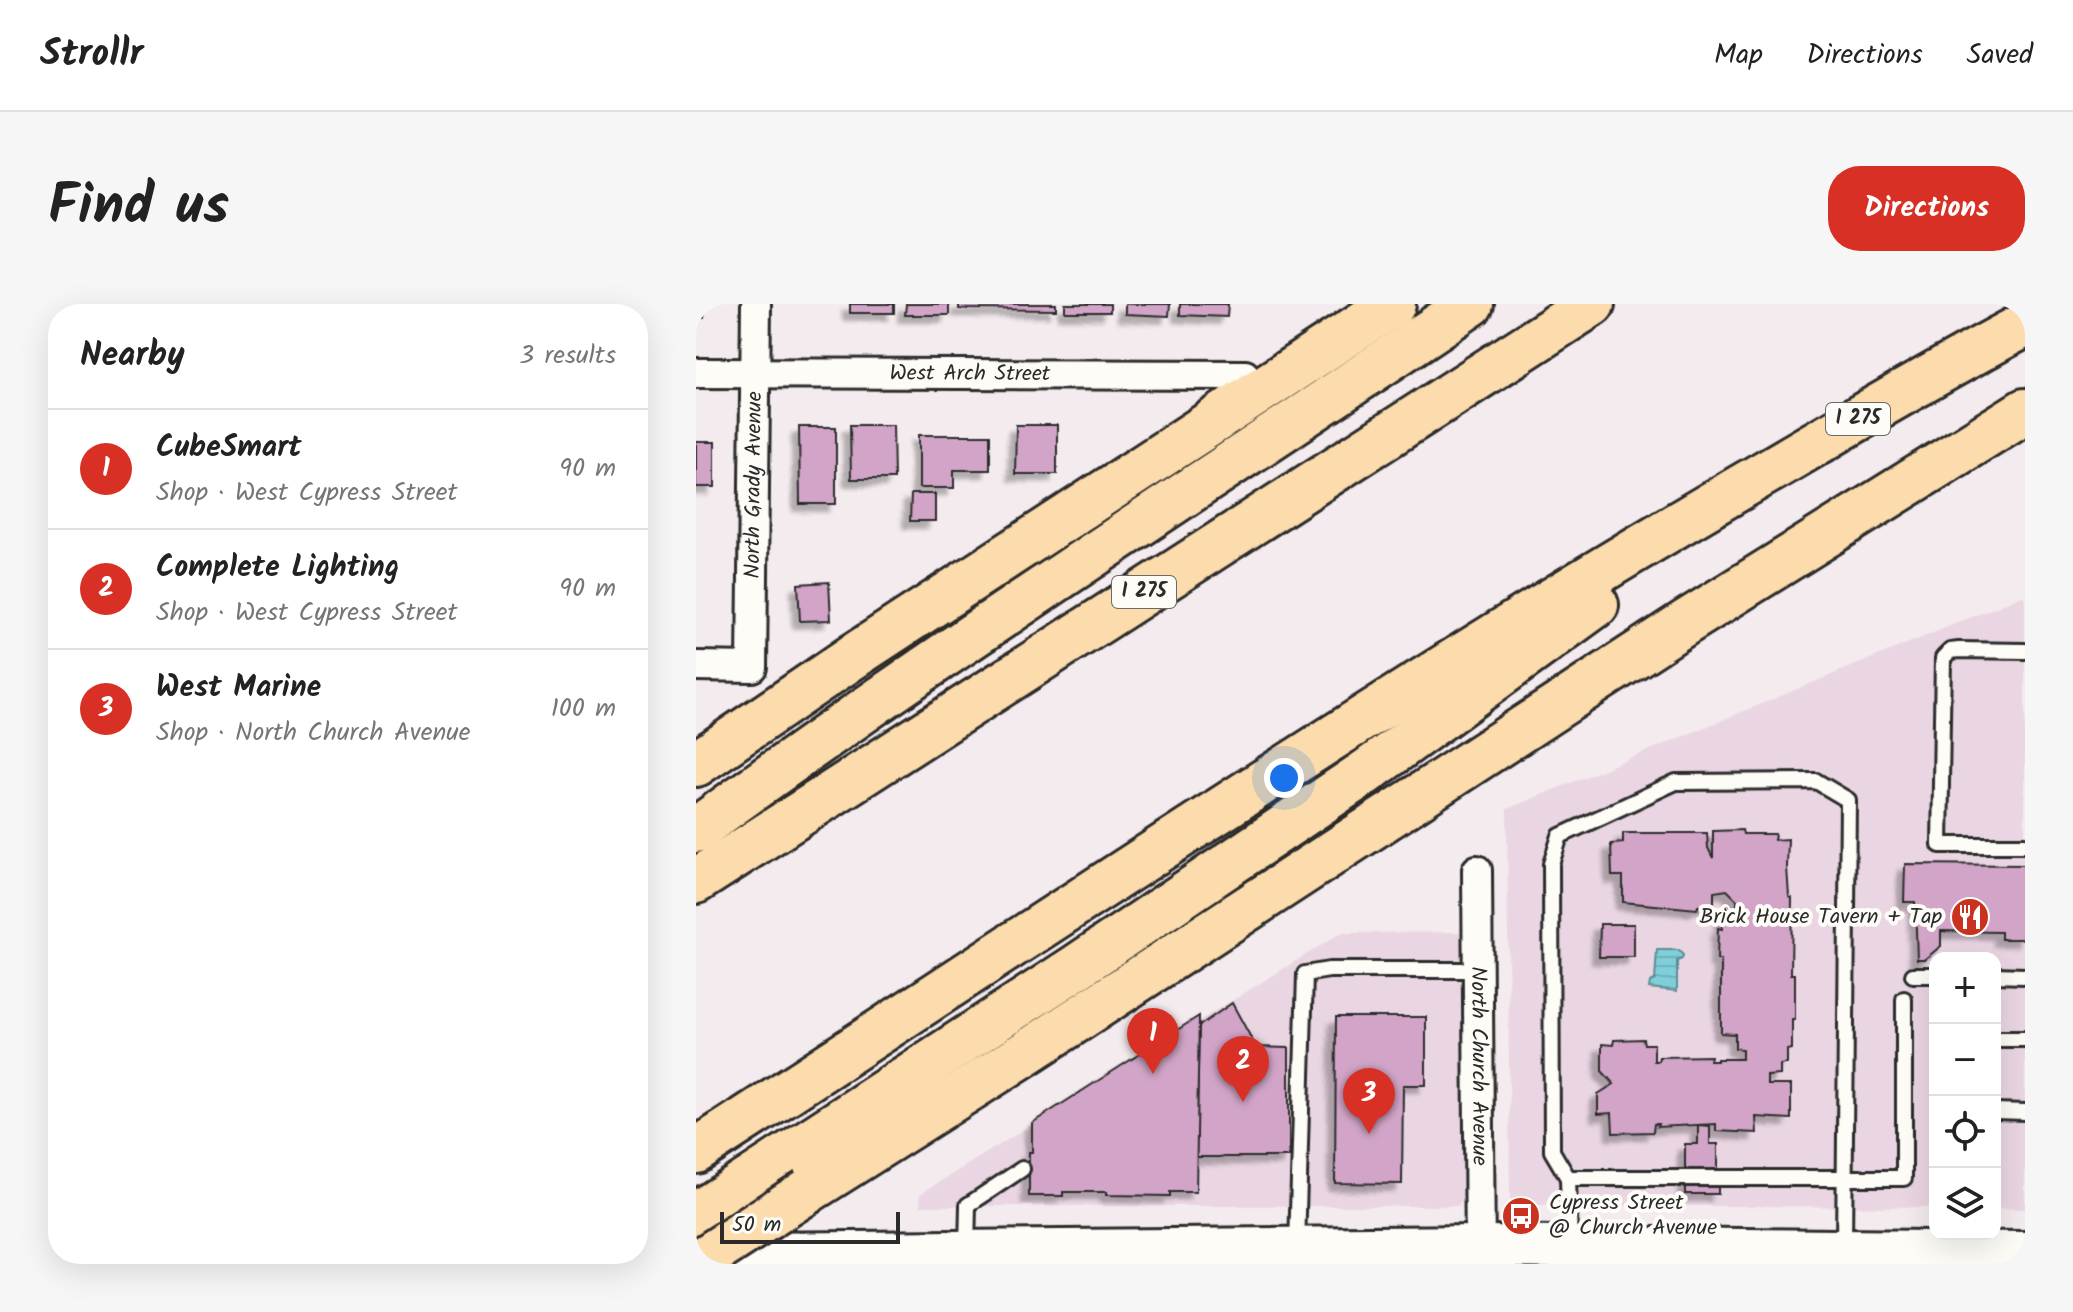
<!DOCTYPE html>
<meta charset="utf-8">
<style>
:root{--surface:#fff;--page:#f6f6f6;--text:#222;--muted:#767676;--line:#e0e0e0;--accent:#d93025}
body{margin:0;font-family:Kalam,sans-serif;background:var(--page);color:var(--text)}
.controls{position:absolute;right:24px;bottom:24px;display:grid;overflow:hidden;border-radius:16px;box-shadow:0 8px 32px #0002}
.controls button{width:72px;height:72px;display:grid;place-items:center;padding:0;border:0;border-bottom:2px solid var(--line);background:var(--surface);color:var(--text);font:40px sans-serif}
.scale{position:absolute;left:24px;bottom:20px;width:180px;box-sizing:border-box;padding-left:8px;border:4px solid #2b2b2b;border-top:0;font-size:22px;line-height:28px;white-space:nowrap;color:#2b2b2b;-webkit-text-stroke:6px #fdfcf7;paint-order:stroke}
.you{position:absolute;left:588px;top:474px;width:28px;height:28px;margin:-20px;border:6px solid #fff;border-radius:50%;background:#1a73e8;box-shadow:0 0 0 12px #1a73e833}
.badge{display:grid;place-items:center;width:52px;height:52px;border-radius:50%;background:var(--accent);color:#fff;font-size:26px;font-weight:700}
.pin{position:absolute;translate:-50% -66px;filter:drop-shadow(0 2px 4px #0008)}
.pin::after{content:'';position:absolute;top:42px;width:28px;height:24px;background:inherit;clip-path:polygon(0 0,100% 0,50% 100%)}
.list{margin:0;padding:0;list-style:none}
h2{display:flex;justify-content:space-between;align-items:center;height:104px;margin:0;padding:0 32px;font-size:34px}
h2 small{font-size:26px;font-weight:400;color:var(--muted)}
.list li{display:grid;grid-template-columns:52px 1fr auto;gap:24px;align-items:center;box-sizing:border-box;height:120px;padding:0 32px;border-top:2px solid var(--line)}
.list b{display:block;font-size:30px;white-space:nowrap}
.list p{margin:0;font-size:26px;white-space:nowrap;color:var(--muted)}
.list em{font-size:26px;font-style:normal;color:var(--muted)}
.icon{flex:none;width:44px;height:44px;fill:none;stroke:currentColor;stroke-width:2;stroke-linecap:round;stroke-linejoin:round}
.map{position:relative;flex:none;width:1329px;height:960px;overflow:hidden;border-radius:32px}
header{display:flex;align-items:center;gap:48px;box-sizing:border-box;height:112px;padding:0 40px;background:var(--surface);border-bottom:2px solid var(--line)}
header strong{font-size:38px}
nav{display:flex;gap:44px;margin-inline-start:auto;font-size:28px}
.intro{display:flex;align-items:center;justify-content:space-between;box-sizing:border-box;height:192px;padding:0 48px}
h1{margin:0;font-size:56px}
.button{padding:20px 36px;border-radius:32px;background:var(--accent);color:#fff;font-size:28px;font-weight:700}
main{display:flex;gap:48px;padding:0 48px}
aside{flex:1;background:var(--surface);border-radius:32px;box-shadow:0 8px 32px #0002}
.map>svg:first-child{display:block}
</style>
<header>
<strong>Strollr</strong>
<nav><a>Map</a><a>Directions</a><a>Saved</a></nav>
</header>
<div class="intro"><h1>Find us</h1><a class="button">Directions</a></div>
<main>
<aside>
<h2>Nearby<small>3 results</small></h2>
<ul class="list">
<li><span class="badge">1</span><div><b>CubeSmart</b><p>Shop · West Cypress Street</p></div><em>90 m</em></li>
<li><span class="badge">2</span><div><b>Complete Lighting</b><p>Shop · West Cypress Street</p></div><em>90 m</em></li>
<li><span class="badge">3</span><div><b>West Marine</b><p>Shop · North Church Avenue</p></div><em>100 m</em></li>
</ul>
</aside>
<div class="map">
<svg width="1329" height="960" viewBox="0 0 1329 960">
<defs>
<pattern id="water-rules" width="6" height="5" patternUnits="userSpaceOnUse" patternTransform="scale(2)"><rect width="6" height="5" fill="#7fcfda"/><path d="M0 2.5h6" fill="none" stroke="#6eb2bb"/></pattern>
<filter id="shadow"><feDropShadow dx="-7" dy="7" stdDeviation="2" flood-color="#0004"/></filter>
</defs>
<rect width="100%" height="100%" fill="#f4ebee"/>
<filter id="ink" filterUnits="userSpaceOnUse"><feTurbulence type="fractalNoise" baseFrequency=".0125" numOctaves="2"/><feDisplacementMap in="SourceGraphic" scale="16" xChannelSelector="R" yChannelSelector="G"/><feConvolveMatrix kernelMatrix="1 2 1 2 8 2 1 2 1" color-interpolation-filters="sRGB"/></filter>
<g filter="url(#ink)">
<!-- built -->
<g fill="#ead6e3">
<path d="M 1329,291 L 1329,905 L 1299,904 L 1299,654 L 1239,654 L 1239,903 L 814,901 L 811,505 Z"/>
<path d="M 773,628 L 770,892 L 762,902 L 225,902 L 224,890 L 645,629 Z"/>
</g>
<!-- water -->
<path fill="url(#water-rules)" stroke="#5d8d94" stroke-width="2" d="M 961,646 L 982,646 L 987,651 L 986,655 L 981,657 L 981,687 L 953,684 L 954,678 L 959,676 Z"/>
<!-- building -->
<g fill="#d2a5c8" stroke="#2b2b2b" stroke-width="2" filter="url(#shadow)">
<path d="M 0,0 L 9,0 L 8,14 L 0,13 Z"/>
<rect x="154" y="0" width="44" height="9"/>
<path d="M 210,0 L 253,0 L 253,11 L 209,11 Z"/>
<path d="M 263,0 L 360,0 L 360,6 L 263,5 Z"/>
<rect x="369" y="0" width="45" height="8"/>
<path d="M 429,0 L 474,0 L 473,12 L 429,10 Z"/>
<path d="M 484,0 L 532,0 L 531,13 L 484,11 Z"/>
<path d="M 154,121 L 197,121 L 198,175 L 155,175 Z"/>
<path d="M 320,121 L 361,121 L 361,170 L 319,170 Z"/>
<path d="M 103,123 L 140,123 L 140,200 L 104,200 Z"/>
<path d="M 223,131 L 294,131 L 294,166 L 258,166 L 258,184 L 223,184 Z"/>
<rect x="0" y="138" width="19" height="45"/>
<path d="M 215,190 L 239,190 L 239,217 L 214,217 Z"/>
<path d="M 133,278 L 135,316 L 104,317 L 102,280 Z"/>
<path d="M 1046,526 L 1047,530 L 1079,530 L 1078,536 L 1092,535 L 1091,563 L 1093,593 L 1096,594 L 1095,670 L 1099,670 L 1099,716 L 1096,716 L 1096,745 L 1091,746 L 1091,760 L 1084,761 L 1084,771 L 1071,772 L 1071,781 L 1095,781 L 1095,815 L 1060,813 L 1061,829 L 1020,827 L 1020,820 L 961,823 L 962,820 L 958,820 L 957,828 L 917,829 L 916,809 L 902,810 L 902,790 L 918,780 L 906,767 L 906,740 L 917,741 L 918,736 L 947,735 L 948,740 L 958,740 L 958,757 L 962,757 L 963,753 L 1015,752 L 1014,757 L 1021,757 L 1021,755 L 1046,755 L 1046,745 L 1039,744 L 1039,730 L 1025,729 L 1025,656 L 1021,656 L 1022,624 L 1026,625 L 1026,609 L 1041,609 L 1041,596 L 1031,586 L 1018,588 L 1018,601 L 1002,602 L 1001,605 L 927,598 L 927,572 L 916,572 L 915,540 L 927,539 L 927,529 L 1011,529 L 1012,544 L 1017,554 L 1017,527 Z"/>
<path d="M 1209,560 L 1329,561 L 1329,635 L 1305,635 L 1305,628 L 1245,627 L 1245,642 L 1229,655 L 1221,655 L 1219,598 L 1208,598 Z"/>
<path d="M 904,620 L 938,620 L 938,653 L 903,653 Z"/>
<path d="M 536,699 L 560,743 L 593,744 L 593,853 L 500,853 L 503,722 Z"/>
<path d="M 503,712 L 500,888 L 474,888 L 474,892 L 410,891 L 410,888 L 367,888 L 367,892 L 333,892 L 333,848 L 336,848 L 336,819 Z"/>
<path d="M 640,713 L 730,713 L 730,781 L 707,781 L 706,880 L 639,879 Z"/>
<path d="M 1002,821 L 1014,822 L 1014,840 L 1022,840 L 1022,890 L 989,890 L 989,840 L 1002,840 Z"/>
</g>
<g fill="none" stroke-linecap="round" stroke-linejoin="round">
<!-- lane casing -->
<g stroke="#2b2b2b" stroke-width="20">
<g id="lane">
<path d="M 1329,347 L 1263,346 L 1254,347 L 1247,354 L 1244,541 L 1329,541"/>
<path d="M 1217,671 L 1239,671"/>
<path d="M 1299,671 L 1329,672"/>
<path d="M 1299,735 L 1329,735"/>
<path d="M 1299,807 L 1329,808"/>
<path d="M 872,874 L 1208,874 L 1208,695"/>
<path d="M 874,942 L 872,874 L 856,847 L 855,560 L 864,532 L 980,478 L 1120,477 L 1152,496 L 1148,942"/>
<path d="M 601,943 L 609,670 L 633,666 L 783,666"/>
<path d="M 271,946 L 272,901 L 326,865"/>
</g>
</g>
<!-- street casing -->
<g stroke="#2b2b2b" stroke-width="34">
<g id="street">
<path id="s1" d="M 0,69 L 549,71"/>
<path id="s2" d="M 0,362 L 56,363 L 60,0"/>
<path id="s3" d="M 781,566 L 784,959"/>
</g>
</g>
<!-- secondary casing -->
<g stroke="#2b2b2b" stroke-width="46">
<path id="secondary" d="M 17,960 L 53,949 L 785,942 L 1329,948"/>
</g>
<!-- highway casing -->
<g stroke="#2b2b2b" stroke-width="50">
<g id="highway">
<path d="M 0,460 L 158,352 L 697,0"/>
<path d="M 0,526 C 252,341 516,175 775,0"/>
<path d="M 0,577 L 896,0"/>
<path d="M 0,847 C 355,618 704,381 1069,169 C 1155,119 1241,67 1329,21"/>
<path d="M 112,887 L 330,749 L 989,319 L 1329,107"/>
<path d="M 0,911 L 379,664 L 670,468 L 900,301"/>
</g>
</g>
<!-- lane -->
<use href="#lane" stroke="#fdfcf7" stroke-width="14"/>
<!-- street -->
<use href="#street" stroke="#fdfcf7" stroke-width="28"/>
<!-- secondary -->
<use href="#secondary" stroke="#fdfcf7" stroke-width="40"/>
<!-- highway -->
<use href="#highway" stroke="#fcdcac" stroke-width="44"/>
<!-- highway-bridge casing -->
<g stroke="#2b2b2b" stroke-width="50" stroke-linecap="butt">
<path id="highway-bridge" d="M 0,960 L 112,887"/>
</g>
<!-- highway-bridge -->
<use href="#highway-bridge" stroke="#fcdcac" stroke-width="44"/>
</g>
</g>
<!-- icons -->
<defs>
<g id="restaurant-disc" transform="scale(2)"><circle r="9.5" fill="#c8321e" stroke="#fdfcf7"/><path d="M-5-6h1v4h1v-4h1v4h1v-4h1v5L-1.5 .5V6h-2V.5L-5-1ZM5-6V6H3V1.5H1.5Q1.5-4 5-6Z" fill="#fff"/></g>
<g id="bus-disc" transform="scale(2)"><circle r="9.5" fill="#c8321e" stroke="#fdfcf7"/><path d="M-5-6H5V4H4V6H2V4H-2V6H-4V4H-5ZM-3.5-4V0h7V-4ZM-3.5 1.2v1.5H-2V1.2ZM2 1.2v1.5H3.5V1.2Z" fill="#fff"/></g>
</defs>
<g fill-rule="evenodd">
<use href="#restaurant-disc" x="1274" y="613"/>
<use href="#bus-disc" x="825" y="912"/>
</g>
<g text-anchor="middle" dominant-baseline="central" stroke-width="8" stroke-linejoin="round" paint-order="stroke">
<!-- shield labels -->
<g fill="#fdfcf7" stroke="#6a6a68" stroke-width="2">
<rect x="1130" y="99" width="64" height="32" rx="6"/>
<rect x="416" y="272" width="64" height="32" rx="6"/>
</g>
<g font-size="20" font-weight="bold" fill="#2b2b2b">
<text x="1162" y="115">I 275</text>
<text x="448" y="288">I 275</text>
</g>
<!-- street labels -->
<g font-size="22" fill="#2b2b2b" stroke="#fdfcf7">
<text stroke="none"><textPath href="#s1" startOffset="274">West Arch Street</textPath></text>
<text stroke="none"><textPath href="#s2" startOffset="238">North Grady Avenue</textPath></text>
<text stroke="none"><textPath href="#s3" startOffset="196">North Church Avenue</textPath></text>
</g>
<!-- poi labels -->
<g font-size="22" fill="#2b2b2b" stroke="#fdfcf7" text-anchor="end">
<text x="1246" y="613">Brick House Tavern + Tap</text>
<text x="853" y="899" text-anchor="start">Cypress Street<tspan x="853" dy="25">@ Church Avenue</tspan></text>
</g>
</g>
</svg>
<div class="controls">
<button>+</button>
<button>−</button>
<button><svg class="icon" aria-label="locate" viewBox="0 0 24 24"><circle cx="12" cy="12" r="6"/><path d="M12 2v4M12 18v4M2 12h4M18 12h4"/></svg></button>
<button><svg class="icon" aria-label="layers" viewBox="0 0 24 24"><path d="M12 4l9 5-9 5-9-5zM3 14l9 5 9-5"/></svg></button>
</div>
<div class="scale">50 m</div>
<div class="you"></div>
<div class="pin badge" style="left:457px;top:770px">1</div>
<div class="pin badge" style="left:547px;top:798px">2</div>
<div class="pin badge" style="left:673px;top:830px">3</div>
</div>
</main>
